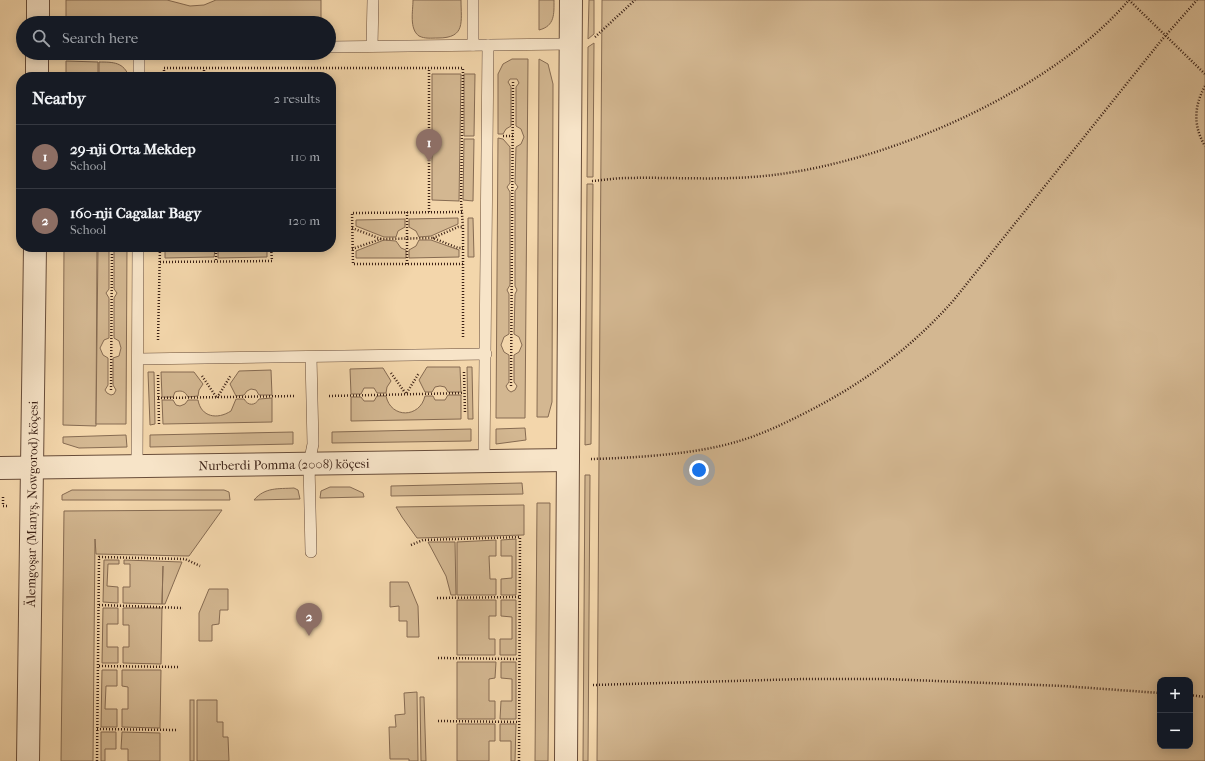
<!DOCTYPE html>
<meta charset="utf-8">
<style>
:root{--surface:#171b24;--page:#20242c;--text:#f1f3f6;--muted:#9ea1a6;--line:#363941;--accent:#8c9099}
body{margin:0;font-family:"IM FELL French Canon",serif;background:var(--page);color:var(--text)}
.controls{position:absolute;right:12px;bottom:12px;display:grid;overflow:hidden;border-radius:8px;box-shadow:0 2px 10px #0003}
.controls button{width:36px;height:36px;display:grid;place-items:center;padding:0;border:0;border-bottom:1px solid var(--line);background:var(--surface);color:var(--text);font:20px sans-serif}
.you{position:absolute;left:699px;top:470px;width:14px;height:14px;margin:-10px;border:3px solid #fff;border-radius:50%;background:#1a73e8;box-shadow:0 0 0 6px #1a73e833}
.badge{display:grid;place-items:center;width:26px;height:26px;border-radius:50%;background:var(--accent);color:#fff;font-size:13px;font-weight:700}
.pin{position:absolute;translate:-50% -33px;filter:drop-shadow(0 1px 2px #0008)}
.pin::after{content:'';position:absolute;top:21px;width:14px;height:12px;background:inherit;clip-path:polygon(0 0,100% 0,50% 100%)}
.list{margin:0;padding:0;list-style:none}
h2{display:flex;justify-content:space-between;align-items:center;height:52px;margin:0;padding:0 16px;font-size:17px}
h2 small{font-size:13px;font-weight:400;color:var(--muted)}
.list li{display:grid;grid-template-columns:26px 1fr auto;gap:12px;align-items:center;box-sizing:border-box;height:64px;padding:0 16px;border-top:1px solid var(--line)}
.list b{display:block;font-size:15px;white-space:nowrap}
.list p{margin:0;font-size:13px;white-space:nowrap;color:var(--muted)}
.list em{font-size:13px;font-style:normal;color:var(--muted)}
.icon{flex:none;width:22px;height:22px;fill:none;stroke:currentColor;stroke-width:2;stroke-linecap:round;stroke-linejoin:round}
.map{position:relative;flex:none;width:1205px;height:761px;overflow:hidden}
.search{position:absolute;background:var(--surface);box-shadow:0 2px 10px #0003;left:16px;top:16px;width:320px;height:44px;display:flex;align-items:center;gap:10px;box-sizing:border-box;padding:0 14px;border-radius:22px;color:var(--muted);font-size:15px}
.panel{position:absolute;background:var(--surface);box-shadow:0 2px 10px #0003;left:16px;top:72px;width:320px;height:180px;border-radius:16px}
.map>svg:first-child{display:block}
</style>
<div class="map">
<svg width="1205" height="761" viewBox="0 0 1205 761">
<rect width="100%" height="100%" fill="#f3d6ab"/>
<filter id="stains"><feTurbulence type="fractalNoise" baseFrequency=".005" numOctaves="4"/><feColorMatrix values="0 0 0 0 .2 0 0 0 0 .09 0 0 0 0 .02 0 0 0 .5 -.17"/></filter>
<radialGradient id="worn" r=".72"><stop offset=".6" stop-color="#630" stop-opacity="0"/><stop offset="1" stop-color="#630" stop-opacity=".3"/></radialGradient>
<!-- green -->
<g fill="#d3b791" stroke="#866b52" fill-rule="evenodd">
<path d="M 66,0 L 167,0 L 190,6 L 204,5 L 216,0 L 321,0 L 321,23 L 66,23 Z"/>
<path d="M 413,0 L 461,0 C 461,22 466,38 438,38 C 431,38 425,39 419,36 C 409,29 413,11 413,0 Z"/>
<path d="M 539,0 L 554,0 C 554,14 555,26 539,30 Z"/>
<path d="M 589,0 L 594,0 L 594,34 L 588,39 Z"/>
<path d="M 602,0 L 1205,0 L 1205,761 L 597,761 ZM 1160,680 L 1190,680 L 1190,746 L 1160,746 Z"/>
<path d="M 594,43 L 593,177 L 587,177 L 588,47 Z"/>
<path d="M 512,59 L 528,59 L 525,418 L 496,418 L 498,138 L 503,139 L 510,147 L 510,183 L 507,187 L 510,192 L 510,285 L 507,290 L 509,294 L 509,334 L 504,337 L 501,345 L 504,352 L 509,355 L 509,382 L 506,386 L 508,390 L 511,392 L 515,390 L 517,386 L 514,382 L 514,355 L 519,352 L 522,345 L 519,337 L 514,334 L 515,294 L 517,290 L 515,286 L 515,191 L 518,187 L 515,183 L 516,147 L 521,144 L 524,137 L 521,129 L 516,126 L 516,87 L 519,83 L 517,79 L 510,79 L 508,82 L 511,87 L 511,126 L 506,129 L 503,134 L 498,134 L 498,74 L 503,64 Z"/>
<path d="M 539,59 L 548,64 L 553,84 L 552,402 L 548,417 L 537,417 Z"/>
<path d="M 66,61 L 98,62 L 98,77 L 66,77 Z"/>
<path d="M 99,62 C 113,62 124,62 129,77 L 99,77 Z"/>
<path d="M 432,74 L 461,74 L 459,201 L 432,200 Z"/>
<path d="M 464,74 L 475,74 L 474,136 L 464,136 Z"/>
<path d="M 464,139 L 474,139 L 473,201 L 463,200 Z"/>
<path d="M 587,184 L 593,184 L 591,444 L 585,445 Z"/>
<path d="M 458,218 L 458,224 L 431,236 L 419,237 L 416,231 L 409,227 L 409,219 Z"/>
<path d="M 468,218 L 473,218 L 474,257 L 468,257 Z"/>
<path d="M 405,219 L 405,227 L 398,231 L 396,237 L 384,237 L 356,226 L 356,220 Z"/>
<path d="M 384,240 L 396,241 L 401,248 L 406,250 L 406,258 L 356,258 L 356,251 Z"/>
<path d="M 419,240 L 431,240 L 459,250 L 459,257 L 409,258 L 409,250 L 416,246 Z"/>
<path d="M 64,247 L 97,247 L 96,426 L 63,425 Z"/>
<path d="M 98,247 L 109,247 L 109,289 L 106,293 L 109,298 L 109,338 L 104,340 L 100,348 L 103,355 L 108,358 L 108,385 L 105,390 L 107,393 L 111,395 L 114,394 L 116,390 L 113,385 L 113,358 L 119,356 L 121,348 L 119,341 L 114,338 L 114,298 L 117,293 L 114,289 L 114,247 L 127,247 L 126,424 L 96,424 Z"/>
<path d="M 176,247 L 209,247 L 215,250 L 214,257 L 165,258 L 165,251 Z"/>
<path d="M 223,247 L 259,247 L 267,250 L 267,257 L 218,258 L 218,250 Z"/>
<path d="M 427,367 L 460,367 L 461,392 L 448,392 L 445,387 L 440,386 L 435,387 L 432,392 L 425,392 L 419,380 Z"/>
<path d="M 467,367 L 472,367 L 473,419 L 468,419 Z"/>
<path d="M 383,368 L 391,381 L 387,387 L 386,393 L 377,393 L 374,388 L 364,388 L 361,394 L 351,394 L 350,369 Z"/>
<path d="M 271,370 L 272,395 L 259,395 L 256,390 L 251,389 L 247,391 L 244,395 L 236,396 L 230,384 L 239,371 Z"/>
<path d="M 148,372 L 154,372 L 155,424 L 150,425 Z"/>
<path d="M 161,372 L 194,372 L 203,384 L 199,390 L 198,396 L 188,397 C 185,391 181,390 175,392 L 173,397 L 162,397 Z"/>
<path d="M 448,395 L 461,395 L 461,419 L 351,421 L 351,397 L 361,397 L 364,401 L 374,401 L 377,396 L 386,396 C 391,419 420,418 425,396 L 433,396 L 435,400 L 445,400 Z"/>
<path d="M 272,398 L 272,422 L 163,424 L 162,400 L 173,400 L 176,405 L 180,406 L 185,404 L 188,400 L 198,400 C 201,417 217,420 231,411 L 236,399 L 244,399 C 248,406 255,406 259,399 Z"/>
<path d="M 525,428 L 526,440 L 496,444 L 496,429 Z"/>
<path d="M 471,429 L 471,441 L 332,443 L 332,432 Z"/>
<path d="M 293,432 L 293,444 L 150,447 L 150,435 Z"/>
<path d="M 126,435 L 127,447 L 79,448 L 63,443 L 63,437 Z"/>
<path d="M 585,475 L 590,475 L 588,761 L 583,761 Z"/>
<path d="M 522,483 L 523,494 L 391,496 L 391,486 Z"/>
<path d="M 330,487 L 350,487 L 363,493 L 364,497 L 320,498 L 321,491 Z"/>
<path d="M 294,488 L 298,490 L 300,499 L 254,500 C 265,487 278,489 294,488 Z"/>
<path d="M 72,490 L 224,490 L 229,492 L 230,500 L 62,500 L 62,495 Z"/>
<path d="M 537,503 L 550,503 L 548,761 L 535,761 Z"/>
<path d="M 524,505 L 524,535 L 417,538 L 402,517 L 396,507 Z"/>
<path d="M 222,510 L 189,556 L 96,554 L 95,539 L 93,761 L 61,761 L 64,511 Z"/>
<path d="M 516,539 L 516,595 L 501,595 L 501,579 L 512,578 L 512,556 L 501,556 L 501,540 Z"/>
<path d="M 496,540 L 496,556 L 489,556 L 490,579 L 496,579 L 496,595 L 457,595 L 457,542 Z"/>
<path d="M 428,542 L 455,542 L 456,595 L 451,595 L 446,576 Z"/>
<path d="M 104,560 L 119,560 L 119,564 L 108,564 L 107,586 L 118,587 L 118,603 L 103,602 Z"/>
<path d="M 124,560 L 182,562 L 165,604 L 162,604 L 163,566 L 162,604 L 123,603 L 123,587 L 130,587 L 130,564 L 124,564 Z"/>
<path d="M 390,582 L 408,582 L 418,606 L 419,637 L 407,637 L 407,621 L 399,621 L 399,606 L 390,607 Z"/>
<path d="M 209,589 L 228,589 L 228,610 L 220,610 L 219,624 L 212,625 L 212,641 L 199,641 L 199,613 Z"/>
<path d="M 457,600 L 496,600 L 496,616 L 489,616 L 489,639 L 495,639 L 495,655 L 457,655 Z"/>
<path d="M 501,600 L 516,600 L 516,655 L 500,655 L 500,639 L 512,639 L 512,617 L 501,616 Z"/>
<path d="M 103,608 L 118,608 L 118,624 L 107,624 L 107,647 L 118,647 L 118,663 L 102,663 Z"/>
<path d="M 123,608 L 162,608 L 161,664 L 123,663 L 123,647 L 129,647 L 129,625 L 123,625 Z"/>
<path d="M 457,662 L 496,662 L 495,678 L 489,679 L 489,701 L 495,701 L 495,719 L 457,719 Z"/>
<path d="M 501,662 L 516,662 L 516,719 L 500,719 L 501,701 L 512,701 L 512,679 L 501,678 Z"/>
<path d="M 102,670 L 117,670 L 117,686 L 106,686 L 105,709 L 117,709 L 117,727 L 101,727 Z"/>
<path d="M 122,670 L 161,670 L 160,728 L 122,727 L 122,709 L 128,709 L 128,687 L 122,686 Z"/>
<path d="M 417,692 L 418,761 L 409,761 L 409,759 L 390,759 L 389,727 L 396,727 L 395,715 L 405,714 L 404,693 Z"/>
<path d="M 420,697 L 424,697 L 426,761 L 421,761 Z"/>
<rect x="190" y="700" width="4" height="61"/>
<path d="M 197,700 L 217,700 L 217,722 L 223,722 L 223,737 L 228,737 L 229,761 L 197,761 Z"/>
<path d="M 457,724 L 495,724 L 495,741 L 489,741 L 489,761 L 457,761 Z"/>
<path d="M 500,724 L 516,724 L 515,761 L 511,761 L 511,741 L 500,741 Z"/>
<path d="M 101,732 L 116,732 L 116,749 L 105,749 L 105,761 L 101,761 Z"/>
<path d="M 122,732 L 160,733 L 160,761 L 128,761 L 128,749 L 121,749 Z"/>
</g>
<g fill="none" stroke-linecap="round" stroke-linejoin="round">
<!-- lane casing -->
<g stroke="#684d3a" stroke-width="12">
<g id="lane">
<path d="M 473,45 L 473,0"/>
<path d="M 372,46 L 373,0"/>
<path d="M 329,47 L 570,44"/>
<path d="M 139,77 L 139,53"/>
<path d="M 311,357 L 313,444 L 309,464 L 311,552"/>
<path d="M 138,359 L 486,354"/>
<path d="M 484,461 L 488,45"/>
<path d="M 137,467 L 138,247"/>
</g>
</g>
<!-- street casing -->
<g stroke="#684d3a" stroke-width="24">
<g id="street">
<path d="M 38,23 L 38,0"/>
<path d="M 37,77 L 37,53"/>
<path id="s1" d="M 0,468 L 568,460"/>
<path id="s2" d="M 28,761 L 35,247"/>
<path d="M 566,761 L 571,0"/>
</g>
</g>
<!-- path -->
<g stroke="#391f14" stroke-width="2.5" stroke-dasharray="1 2" stroke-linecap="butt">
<path d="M 1129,0 L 1205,74"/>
<path d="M 595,37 L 635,0"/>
<path d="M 164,77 L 164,68 L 463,68 L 461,201 L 463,227 L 463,337"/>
<path d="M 204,77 L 204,68"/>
<path d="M 1205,86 C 1194,106 1193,126 1205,146"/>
<path d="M 503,136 L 513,136"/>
<path d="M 592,181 C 604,180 616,178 628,178 C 677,177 725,181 773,175 C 891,161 1051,91 1129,0"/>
<path d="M 407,212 L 407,264"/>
<path d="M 429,212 L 429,68"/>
<path d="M 462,212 L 352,213 L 353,264 L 463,264"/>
<path d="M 352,228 L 381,239"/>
<path d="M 433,238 L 458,227 L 463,227"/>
<path d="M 216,247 L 216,262"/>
<path d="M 265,247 L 271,248"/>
<path d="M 160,249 L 170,247"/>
<path d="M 352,249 L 381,239 L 433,238 L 458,248 L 463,248"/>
<path d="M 160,262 L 272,261 L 271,247"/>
<path d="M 158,340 L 160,247"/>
<path d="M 464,372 L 465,413"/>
<path d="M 391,373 L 406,394 L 419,373"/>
<path d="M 158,375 L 159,424"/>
<path d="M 202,376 L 217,398 L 231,375"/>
<path d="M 511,386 L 513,82"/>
<path d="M 111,390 L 112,247"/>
<path d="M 329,396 L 464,393"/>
<path d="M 158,398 L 294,396"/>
<path d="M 591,459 C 635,458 698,454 739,441 C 760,435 781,425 801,415 C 861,385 908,351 953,301 L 1160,42 L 1197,0"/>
<path d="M 3,497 L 3,506 L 8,506"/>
<path d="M 411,545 L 423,540 L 520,537 L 519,761"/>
<path d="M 437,598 L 519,597"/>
<path d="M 99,605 L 183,608"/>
<path d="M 438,658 L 519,659"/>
<path d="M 99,666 L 178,667"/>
<path d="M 593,685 L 803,679 L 886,679 L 1063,686 L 1160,693"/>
<path d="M 1190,695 L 1205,697"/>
<path d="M 438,721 L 519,722"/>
<path d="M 97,729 L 177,730"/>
<path d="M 97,761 L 99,557 L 185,559 L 200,566"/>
</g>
<!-- lane -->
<use href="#lane" stroke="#f7e4c8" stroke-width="11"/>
<!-- street -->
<use href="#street" stroke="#f7e4c8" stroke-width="22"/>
</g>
<g text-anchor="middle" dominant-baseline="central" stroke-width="4" stroke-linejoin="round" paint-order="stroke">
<!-- street labels -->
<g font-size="13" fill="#391f14" stroke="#f7e4c8">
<text stroke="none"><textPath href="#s1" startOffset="284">Nurberdi Pomma (2008) köçesi</textPath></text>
<text stroke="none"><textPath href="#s2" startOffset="257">Älemgoşar (Manyş, Nowgorod) köçesi</textPath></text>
</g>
</g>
<rect width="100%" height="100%" filter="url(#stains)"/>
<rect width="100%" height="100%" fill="url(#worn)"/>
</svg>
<div class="controls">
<button>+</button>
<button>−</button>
</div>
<div class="you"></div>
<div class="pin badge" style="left:429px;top:162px;background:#8d6e63">1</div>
<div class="pin badge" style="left:309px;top:636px;background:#8d6e63">2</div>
<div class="search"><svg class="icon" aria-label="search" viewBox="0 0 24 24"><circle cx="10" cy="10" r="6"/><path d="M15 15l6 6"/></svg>Search here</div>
<section class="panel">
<h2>Nearby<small>2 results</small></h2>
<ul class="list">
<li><span class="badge" style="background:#8d6e63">1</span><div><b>29-nji Orta Mekdep</b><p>School</p></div><em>110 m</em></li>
<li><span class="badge" style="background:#8d6e63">2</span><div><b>160-nji Cagalar Bagy</b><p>School</p></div><em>120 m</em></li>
</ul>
</section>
</div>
